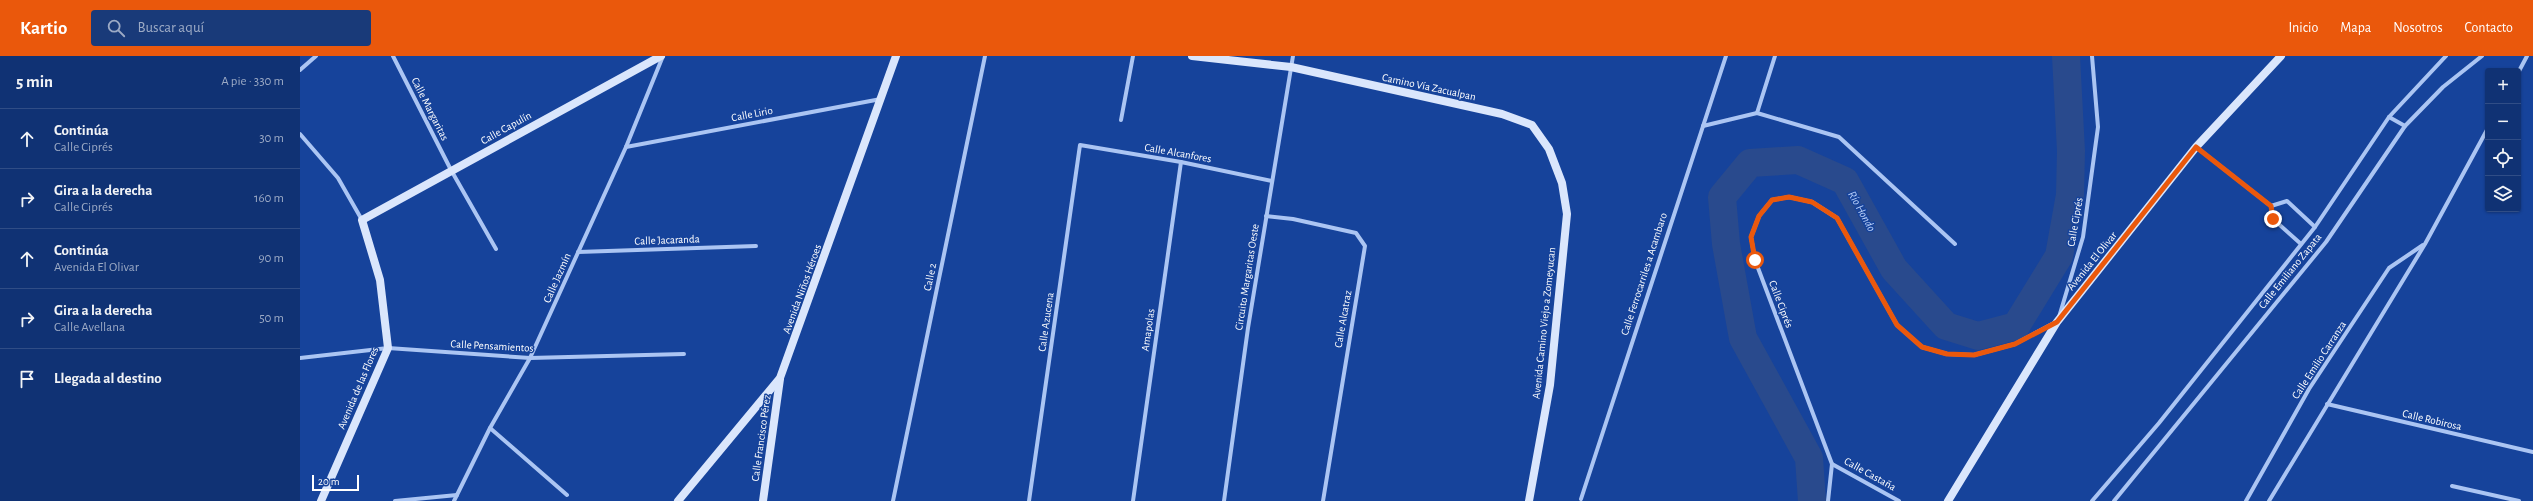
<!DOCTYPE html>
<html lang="es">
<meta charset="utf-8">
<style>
:root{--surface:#103274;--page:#193a79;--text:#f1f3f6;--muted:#9caac5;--line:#304d86;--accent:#ea580c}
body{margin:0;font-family:"Alegreya Sans",sans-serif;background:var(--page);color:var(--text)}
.controls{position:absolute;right:12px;top:12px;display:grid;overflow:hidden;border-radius:4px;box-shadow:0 1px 3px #0004}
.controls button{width:36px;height:36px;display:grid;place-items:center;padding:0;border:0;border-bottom:1px solid var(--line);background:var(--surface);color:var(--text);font:20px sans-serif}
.scale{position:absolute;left:12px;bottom:10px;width:47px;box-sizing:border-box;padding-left:4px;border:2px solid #fff;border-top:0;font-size:11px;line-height:14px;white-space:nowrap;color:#fff;-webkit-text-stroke:3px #16439b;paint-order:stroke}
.stop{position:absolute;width:12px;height:12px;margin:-9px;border:3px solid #ea580c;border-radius:50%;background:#fff}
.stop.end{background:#ea580c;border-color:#fff;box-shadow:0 1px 4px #0008}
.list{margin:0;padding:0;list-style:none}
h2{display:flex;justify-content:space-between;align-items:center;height:52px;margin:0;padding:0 16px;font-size:17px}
h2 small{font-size:13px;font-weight:400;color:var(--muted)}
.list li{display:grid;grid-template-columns:26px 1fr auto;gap:12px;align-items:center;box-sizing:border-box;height:60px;padding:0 16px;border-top:1px solid var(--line)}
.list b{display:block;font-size:15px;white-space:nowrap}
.list p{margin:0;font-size:13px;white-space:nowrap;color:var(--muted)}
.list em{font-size:13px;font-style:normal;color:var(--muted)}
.icon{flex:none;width:22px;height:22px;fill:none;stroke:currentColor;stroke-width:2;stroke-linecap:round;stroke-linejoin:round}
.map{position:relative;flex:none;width:2233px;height:445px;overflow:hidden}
header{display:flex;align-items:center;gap:24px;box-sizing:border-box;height:56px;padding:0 20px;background:var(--accent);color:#fff}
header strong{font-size:19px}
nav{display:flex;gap:22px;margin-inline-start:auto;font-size:14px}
.search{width:280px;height:36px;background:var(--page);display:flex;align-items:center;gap:10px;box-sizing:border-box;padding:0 14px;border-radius:4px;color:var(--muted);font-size:15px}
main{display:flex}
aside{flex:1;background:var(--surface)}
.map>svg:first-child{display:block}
</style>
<header>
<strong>Kartio</strong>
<div class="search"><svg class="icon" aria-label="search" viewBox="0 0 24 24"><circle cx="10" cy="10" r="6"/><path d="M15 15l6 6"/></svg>Buscar aquí</div>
<nav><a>Inicio</a><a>Mapa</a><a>Nosotros</a><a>Contacto</a></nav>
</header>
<main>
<aside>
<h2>5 min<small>A pie · 330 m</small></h2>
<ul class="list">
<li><svg class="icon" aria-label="ahead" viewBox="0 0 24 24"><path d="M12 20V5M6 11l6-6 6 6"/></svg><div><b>Continúa</b><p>Calle Ciprés</p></div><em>30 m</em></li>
<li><svg class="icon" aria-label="right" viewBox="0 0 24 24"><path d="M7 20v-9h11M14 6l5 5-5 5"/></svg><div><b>Gira a la derecha</b><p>Calle Ciprés</p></div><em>160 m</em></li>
<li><svg class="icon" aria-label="ahead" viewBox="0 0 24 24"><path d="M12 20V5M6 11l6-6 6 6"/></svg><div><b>Continúa</b><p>Avenida El Olivar</p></div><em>90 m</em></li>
<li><svg class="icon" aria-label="right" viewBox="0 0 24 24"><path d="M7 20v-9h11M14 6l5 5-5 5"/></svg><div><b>Gira a la derecha</b><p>Calle Avellana</p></div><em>50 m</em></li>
<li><svg class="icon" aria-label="arrive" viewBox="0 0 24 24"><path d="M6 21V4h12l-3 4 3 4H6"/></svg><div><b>Llegada al destino</b></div></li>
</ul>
</aside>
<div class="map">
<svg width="2233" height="445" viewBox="0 0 2233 445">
<rect width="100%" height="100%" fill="#16439b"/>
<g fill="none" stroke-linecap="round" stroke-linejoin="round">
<!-- river -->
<path stroke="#294a8d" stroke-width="28" d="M 1512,445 L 1509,402 L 1443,282 L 1426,188 L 1422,141 L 1450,107 L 1498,104 L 1545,125 L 1594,213 L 1646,270 L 1678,280 L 1716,270 L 1759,200 L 1770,139 L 1771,95 L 1766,0"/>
<!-- street -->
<g stroke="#abc5f3" stroke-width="4">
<path d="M 93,0 L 151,114 L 196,193"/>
<path d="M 0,14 L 16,0"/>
<path d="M 2218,17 L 2227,0"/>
<path d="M 1457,57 L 1475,0"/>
<path d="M 2089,61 L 2105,70"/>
<path d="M 821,64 L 833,0"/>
<path d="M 1403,70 L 1457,57 L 1539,81 L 1655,188"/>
<path d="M 0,78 L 38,122 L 62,164"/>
<path d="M 326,91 L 581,43"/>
<path d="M 1896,91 L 1971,150 L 1973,163 L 2001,188"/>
<path d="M 1971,150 L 1987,145 L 2015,171"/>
<path d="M 966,160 L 993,163 L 1056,177 L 1065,190 L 1023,445"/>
<path d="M 278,196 L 456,190"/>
<path d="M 1759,261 L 1783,181 L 1798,71 L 1792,0"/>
<path d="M 0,302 L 88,292 L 230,302 L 384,298"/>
<path d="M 2027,348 L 2233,396"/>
<path d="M 190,372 L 267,439"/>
<path d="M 1532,408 L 1599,445"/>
<path d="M 2152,430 L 2219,445"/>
<path d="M 1281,443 L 1426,0"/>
<path d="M 95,445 L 157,439"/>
<path d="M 154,445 L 190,372 L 230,302 L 326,91 L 363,0"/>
<path d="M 593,445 L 685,0"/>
<path d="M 729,445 L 780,89 L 881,106 L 972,125"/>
<path d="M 833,445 L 881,106"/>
<path d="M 924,445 L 948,272 L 993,0"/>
<path d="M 1528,445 L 1532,408 L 1455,204 L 1451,181 L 1459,160 L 1472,144 L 1489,141 L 1512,146 L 1537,162 L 1597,269 L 1622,291 L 1647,298 L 1674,299 L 1715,288 L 1754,267"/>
<path d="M 1792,445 L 1859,367 L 2015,171 L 2089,61 L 2146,0"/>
<path d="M 1814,445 L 2026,186 L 2105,70 L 2143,31 L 2182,0"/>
<path d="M 1946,445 L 2009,333 L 2089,212 L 2123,189"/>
<path d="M 1969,445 L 2125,188 L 2188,72"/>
</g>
<!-- secondary -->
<g stroke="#dae6fc" stroke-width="8">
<path d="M 892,0 L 991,11 L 1202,58 L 1232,69 L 1249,93 L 1262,127 L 1267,158 L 1250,329 L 1229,445"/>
<path d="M 21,445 L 88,292 L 80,224 L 62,164 L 361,0"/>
<path d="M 378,445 L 480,322 L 596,0"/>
<path d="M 463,445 L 480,323"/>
<path d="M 1648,445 L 1757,266 L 1896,91 L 1981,0"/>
</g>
</g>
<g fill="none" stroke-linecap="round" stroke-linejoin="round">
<!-- route -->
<path stroke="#ea580c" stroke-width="5" d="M 1455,204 L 1451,181 L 1459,160 L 1472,144 L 1489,141 L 1512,146 L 1537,162 L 1597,269 L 1622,291 L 1647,298 L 1674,299 L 1715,288 L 1757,266 L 1896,91 L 1971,150 L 1973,163"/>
</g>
<g text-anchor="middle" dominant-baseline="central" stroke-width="3" stroke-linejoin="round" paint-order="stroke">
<!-- street labels -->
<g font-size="11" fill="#fff" stroke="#16439b">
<text transform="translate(1129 31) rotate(12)">Camino Vía Zacualpan</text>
<text transform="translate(130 53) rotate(63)">Calle Margaritas</text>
<text transform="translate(452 58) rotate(-11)">Calle Lirio</text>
<text transform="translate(206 72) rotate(-29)">Calle Capulín</text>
<text transform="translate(878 97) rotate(10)">Calle Alcanfores</text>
<text transform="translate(1775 166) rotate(-80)">Calle Ciprés</text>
<text transform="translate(367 184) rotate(-2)">Calle Jacaranda</text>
<text transform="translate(1792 205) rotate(-51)">Avenida El Olivar</text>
<text transform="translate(1990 215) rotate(-51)">Calle Emiliano Zapata</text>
<text transform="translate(1344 218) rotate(-72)">Calle Ferrocarriles a Acambaro</text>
<text transform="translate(630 221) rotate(-78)">Calle 2</text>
<text transform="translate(947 221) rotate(-81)">Circuito Margaritas Oeste</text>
<text transform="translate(257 222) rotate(-66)">Calle Jazmín</text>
<text transform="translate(502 233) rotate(-70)">Avenida Niños Héroes</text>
<text transform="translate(1481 248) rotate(69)">Calle Ciprés</text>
<text transform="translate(1043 263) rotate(-80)">Calle Alcatraz</text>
<text transform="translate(746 266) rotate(-82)">Calle Azucena</text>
<text transform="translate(1244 267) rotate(-84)">Avenida Camino Viejo a Zomeyucan</text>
<text transform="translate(848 274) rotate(-82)">Amapolas</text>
<text transform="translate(192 290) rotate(3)">Calle Pensamientos</text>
<text transform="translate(2019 304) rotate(-57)">Calle Emilio Carranza</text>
<text transform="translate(58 332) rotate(-67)">Avenida de las Flores</text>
<text transform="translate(2132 364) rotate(13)">Calle Robirosa</text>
<text transform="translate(461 382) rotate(-82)">Calle Francisco Pérez</text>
<text transform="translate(1570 418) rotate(29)">Calle Castaña</text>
</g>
<!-- water labels -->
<g font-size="12" font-style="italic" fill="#b8cff9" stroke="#16439b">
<text transform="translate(1562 155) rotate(61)">Río Hondo</text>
</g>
</g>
</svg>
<div class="controls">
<button>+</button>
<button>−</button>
<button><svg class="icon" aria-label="locate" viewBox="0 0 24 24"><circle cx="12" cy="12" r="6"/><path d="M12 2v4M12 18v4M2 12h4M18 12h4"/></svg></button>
<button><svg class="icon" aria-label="layers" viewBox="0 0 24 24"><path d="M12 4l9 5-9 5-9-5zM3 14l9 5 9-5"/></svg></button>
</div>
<div class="scale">20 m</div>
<div class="stop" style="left:1455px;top:204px"></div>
<div class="stop end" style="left:1973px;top:163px"></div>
</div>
</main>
